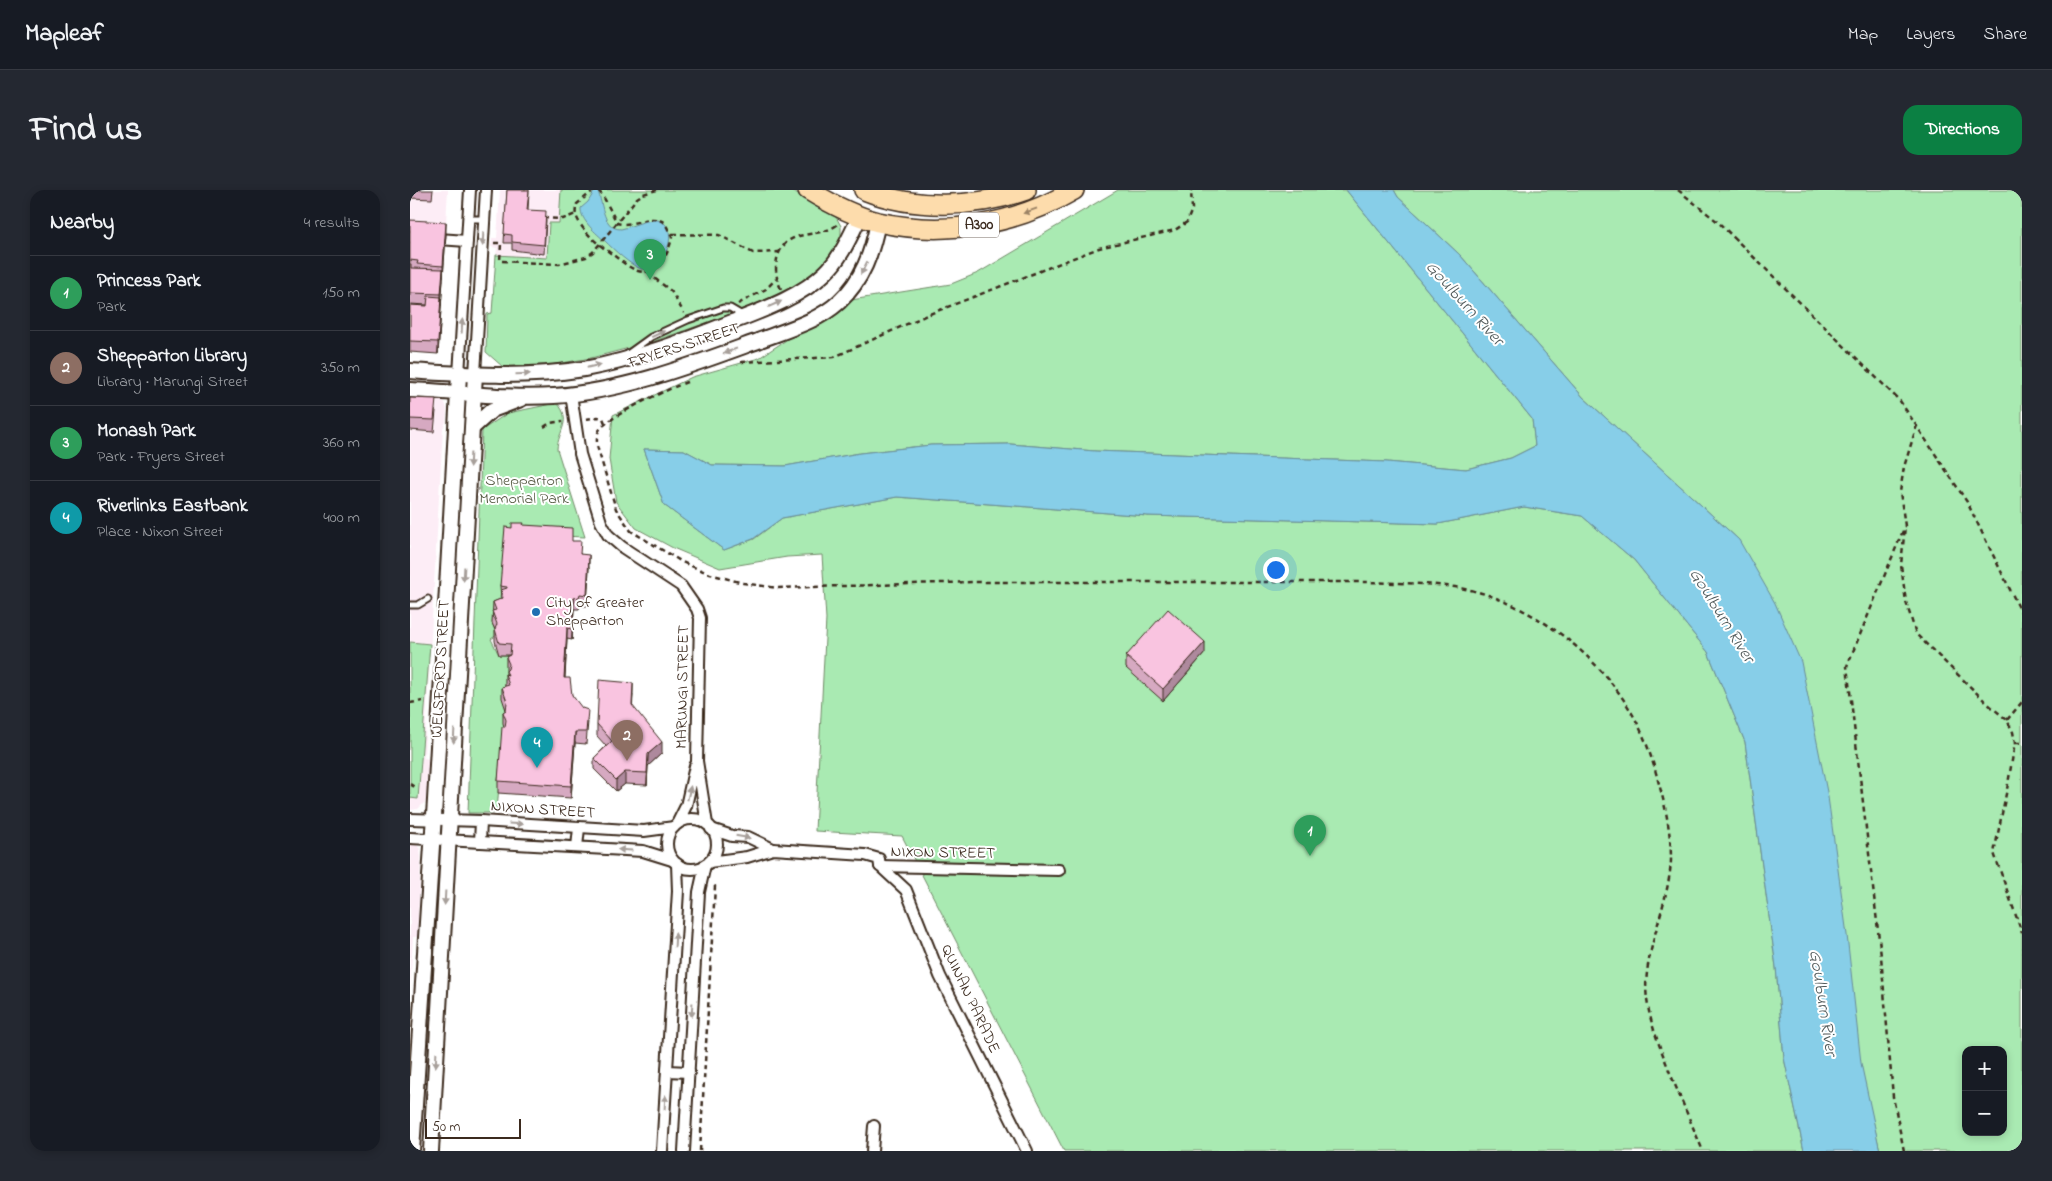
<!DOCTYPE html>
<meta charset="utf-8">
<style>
:root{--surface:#171b24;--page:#242831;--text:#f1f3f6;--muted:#9ea1a6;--line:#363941;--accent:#0b8043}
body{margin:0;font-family:"Indie Flower",sans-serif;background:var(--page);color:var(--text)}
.controls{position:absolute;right:15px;bottom:15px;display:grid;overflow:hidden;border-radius:10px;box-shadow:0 2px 8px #0003}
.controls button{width:45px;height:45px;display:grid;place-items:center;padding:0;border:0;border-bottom:1px solid var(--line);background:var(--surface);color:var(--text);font:25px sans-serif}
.scale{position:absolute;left:15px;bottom:12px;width:96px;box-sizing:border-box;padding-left:5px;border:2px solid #3b2a1e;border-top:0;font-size:14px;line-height:18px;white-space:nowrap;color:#3b2a1e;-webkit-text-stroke:4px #fff;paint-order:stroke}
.you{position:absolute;left:865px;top:379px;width:18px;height:18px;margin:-12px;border:4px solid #fff;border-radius:50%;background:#1a73e8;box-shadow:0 0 0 8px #1a73e833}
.badge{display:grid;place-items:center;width:32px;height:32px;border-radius:50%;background:var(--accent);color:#fff;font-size:16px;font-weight:700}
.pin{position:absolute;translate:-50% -41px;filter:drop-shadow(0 1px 2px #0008)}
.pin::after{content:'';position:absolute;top:26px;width:18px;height:15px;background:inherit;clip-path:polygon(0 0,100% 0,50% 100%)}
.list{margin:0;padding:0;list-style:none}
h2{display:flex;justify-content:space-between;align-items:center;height:65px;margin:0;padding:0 20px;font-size:21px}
h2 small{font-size:16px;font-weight:400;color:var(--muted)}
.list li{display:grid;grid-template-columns:32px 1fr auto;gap:15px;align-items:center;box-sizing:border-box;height:75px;padding:0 20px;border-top:1px solid var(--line)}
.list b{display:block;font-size:19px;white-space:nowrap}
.list p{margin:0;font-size:16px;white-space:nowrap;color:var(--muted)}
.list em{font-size:16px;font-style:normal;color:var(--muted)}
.map{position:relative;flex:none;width:1612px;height:961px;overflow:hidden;border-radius:15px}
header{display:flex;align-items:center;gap:30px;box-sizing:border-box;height:70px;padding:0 25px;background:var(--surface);border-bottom:1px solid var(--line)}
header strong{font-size:24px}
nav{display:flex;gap:28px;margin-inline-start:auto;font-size:18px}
.intro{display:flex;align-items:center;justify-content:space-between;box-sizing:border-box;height:120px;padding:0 30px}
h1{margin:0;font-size:35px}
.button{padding:12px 22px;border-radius:15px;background:var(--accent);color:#fff;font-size:18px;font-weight:700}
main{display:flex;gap:30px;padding:0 30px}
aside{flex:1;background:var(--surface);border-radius:15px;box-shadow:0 2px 8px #0003}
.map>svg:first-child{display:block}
</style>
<header>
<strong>Mapleaf</strong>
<nav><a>Map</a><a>Layers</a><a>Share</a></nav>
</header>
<div class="intro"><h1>Find us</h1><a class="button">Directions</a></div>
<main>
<aside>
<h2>Nearby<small>4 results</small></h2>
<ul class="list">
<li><span class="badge" style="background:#2e9e5b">1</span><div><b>Princess Park</b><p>Park</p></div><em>150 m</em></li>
<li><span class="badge" style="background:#8d6e63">2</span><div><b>Shepparton Library</b><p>Library · Marungi Street</p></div><em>350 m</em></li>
<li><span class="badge" style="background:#2e9e5b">3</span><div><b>Monash Park</b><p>Park · Fryers Street</p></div><em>360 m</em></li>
<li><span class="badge" style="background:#0f9aa8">4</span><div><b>Riverlinks Eastbank</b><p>Place · Nixon Street</p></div><em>400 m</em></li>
</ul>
</aside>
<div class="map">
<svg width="1612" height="961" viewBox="0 0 1612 961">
<rect width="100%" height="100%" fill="#fff"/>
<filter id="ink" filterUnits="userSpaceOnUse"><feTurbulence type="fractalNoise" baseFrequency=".02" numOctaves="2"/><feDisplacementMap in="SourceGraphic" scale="10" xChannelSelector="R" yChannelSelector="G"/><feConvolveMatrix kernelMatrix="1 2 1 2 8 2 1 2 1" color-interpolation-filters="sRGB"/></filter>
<g filter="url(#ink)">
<!-- built -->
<g fill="#fdedf6">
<path d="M 0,0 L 38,0 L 28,164 L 0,162 Z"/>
<path d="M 90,0 L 151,0 L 149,34 L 139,33 L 137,68 L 86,65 L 87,58 L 81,57 L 82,48 L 87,48 Z"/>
<path d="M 27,206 L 35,213 L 37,219 L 36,232 L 33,238 L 14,568 L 19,569 L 16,611 L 8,619 L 0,620 L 0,207 Z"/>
<path d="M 0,652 L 6,654 L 10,659 L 11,668 L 7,747 L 3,747 L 0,799 Z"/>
</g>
<!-- green -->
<g fill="#a9eab2" stroke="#728a68" fill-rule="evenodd">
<path d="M 151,0 L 382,0 L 426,27 L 431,36 L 431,46 L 427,58 L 418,72 L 403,86 L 368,106 L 347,115 L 242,152 L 181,168 L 140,175 L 93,177 L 76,162 L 77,124 L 82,123 L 86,65 L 137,68 L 139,33 L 149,33 Z"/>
<path d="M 708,0 L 936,0 L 1122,229 L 1125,256 L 1101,268 L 1056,279 L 977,272 L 685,261 L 600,254 L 521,255 L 450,263 L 375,276 L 302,275 L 274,260 L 234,259 L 254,315 L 314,360 L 344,349 L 372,328 L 487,307 L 738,326 L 1028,334 L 1114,317 L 1172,326 L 1224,370 L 1298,462 L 1335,552 L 1366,777 L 1374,868 L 1394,961 L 654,961 L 492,646 L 405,641 L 416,429 L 412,365 L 377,367 L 310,378 L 263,358 L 226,338 L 206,312 L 199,269 L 203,225 L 282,187 L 349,168 L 435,111 L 541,94 L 568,83 Z"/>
<path d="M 984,0 L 1612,0 L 1612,961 L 1470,961 L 1329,350 L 1173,207 L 1050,65 L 988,7 ZM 1556,860 L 1593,860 L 1593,942 L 1556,942 Z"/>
<path d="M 147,213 C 163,230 148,241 147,259 L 175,347 L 103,344 L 90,407 L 97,408 L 82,433 L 87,445 L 81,449 L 89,465 L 101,465 L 96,541 L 92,549 L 87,623 L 58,623 L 72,240 L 98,223 Z"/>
<path d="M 0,452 L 20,454 L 8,609 L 0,608 Z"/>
</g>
<!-- water -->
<g fill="#87cee8" stroke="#698c97">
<path d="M 936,0 L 984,0 L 988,7 L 1050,65 L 1173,207 L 1329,350 L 1365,413 L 1391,472 L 1418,607 L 1437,745 L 1451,873 L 1470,961 L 1394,961 L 1374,868 L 1366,777 L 1335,552 L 1298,462 L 1224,370 L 1172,326 L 1114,317 L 1028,334 L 738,326 L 487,307 L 372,328 L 343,349 L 314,360 L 254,315 L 234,259 L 274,260 L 302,275 L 375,276 L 450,263 L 521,255 L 600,254 L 685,261 L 977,272 L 1056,279 L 1101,268 L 1125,256 L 1122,229 Z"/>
<path d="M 188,1 C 193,15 193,39 211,39 C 221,37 239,28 248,30 C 273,37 253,84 232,79 C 222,77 203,59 195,51 C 187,44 170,30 171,18 L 178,12 L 184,2 Z"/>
</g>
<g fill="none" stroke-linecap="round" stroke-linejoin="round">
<!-- lane casing -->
<g stroke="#3b2a1e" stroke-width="9">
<g id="lane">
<path d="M 59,29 L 74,29"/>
<path d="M 216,165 L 241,147 L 278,130 L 313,118 L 320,118 L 332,125"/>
<path d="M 0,415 L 8,415 L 18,409"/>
</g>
</g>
<!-- street casing -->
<g stroke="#3b2a1e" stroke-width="14">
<g id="street">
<path d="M 0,47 L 57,51"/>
<path d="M 65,184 L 76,0"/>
<path d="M 49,185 L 60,0"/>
<path d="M 161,204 L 170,264 L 191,332 L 198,345 L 212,357 L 271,396 L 287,419 L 290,428 L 287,571 L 297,634"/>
<path d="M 0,629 L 71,631 L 234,641 L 264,637"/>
<circle cx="282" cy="654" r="25"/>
<path d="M 267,634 L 276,616 L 285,576"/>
<path d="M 301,639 L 322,646 L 338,647 L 363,659"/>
<path d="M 0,648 L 233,661 L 262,670"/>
<path d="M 70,652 L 71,631"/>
<path d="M 167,657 L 169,638"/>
<path d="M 299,672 L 337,667 L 363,659 L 455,665 L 469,669 L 470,676"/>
<path d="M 470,676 L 496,700 L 530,786 L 617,961"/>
<path d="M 470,676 L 649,680"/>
<path d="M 257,881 L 279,882"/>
<path d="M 252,961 L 268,701 L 267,674"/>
<path d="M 274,961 L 289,702 L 295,675"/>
<path d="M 462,961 L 464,936"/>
</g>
</g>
<!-- secondary casing -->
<g stroke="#3b2a1e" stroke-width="18">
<g id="secondary">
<path d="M 0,181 C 57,185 117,188 174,179 C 225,170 274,151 322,132 C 353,120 390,107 415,83 C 432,67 440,46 450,26"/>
<path d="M 0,200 C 48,202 96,209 144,206 C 215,201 282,175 348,151 C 376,140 407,132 429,112 C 453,90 462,62 468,32"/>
<path d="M 62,238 L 82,220 L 111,209"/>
<path d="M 2,961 L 25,610 L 49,185"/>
<path d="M 21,961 L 65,184"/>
</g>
</g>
<!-- highway casing -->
<g stroke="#3b2a1e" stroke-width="22">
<g id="highway">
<path d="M 398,0 C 419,13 444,26 468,32 C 535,47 605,35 664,0"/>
<path d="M 454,0 C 504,20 566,18 616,0"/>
</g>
</g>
<!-- path -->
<g stroke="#3b2a1e" stroke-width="2.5" stroke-dasharray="5 4" stroke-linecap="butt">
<path d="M 184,0 L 167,14 C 166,17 165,22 166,25 C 171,41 189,55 202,64 C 210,70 219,78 228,81 C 248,87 259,63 262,47 L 255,33 C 240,22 224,38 207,33 L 193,6 L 188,0"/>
<path d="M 1268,0 L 1308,32 L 1490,211 L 1557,312 L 1612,424"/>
<path d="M 133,28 L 153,29 L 166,24"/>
<path d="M 262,44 L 309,45 L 343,63 L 369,62"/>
<path d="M 84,53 L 91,53 L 90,71 L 149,74 L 176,67 L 183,62 L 227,8 L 233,4 L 247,0"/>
<path d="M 240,81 L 243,87 L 261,101 L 274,123"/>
<path d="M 371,99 C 366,88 365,80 367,69 C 376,35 408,51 428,34"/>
<path d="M 328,114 L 356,99 L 366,89"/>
<path d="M 331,172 L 424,167 L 517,125 L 689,58 L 765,40 L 777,32 L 782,19 L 781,0"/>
<path d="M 277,192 C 258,199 203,224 191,238 C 186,243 187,250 187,256 L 206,319 L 221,341 L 272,372 L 300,384 L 333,393 L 368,398 L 565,392 L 959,392 C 998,394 1040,392 1078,405 C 1137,426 1192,470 1223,525 C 1235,546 1243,571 1249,594 C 1256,618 1261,644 1261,670 C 1259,716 1231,766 1237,809 C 1240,835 1251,859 1260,883 C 1271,909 1282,935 1293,961"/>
<path d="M 176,229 L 188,227 L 193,228 L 195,233"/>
<path d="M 1507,235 L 1494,277 L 1490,302 L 1495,336 L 1491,375 L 1496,412 L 1506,444 L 1578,514 L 1597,530 L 1603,542 L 1605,553 L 1598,594 L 1584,663 L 1612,743"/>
<path d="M 134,237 L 140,233 L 153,231"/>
<path d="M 0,513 L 13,511"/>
<path d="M 1597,530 L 1612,512"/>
<path d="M 1605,553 L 1612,553"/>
<path d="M 0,594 L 6,598"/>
<path d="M 290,961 L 305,696 L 304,694"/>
<path d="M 1494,961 L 1483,907 L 1471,766 L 1437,476 L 1495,336"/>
</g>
<!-- lane -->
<use href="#lane" stroke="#fff" stroke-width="5"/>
<!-- street -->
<use href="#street" stroke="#fff" stroke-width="10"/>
<!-- secondary -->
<use href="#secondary" stroke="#fff" stroke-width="14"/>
<!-- highway -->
<use href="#highway" stroke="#fddcac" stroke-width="19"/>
</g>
<!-- wall -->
<g fill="#d6a9c1" stroke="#3b2a1e">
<path d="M 0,0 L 23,0 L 22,9 L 0,8 Z"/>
<path d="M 97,0 L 119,0 L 118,20 L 136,30 L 134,64 L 102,60 L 102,53 L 94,53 Z"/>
<path d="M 0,30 L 36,44 L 28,164 L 0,162 L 0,115 L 17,116 L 18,115 L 0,114 Z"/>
<path d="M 0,208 L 26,221 L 24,242 L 0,240 Z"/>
<path d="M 113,335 L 162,351 L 179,377 L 177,416 L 170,416 L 169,419 L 164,419 L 162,450 L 157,449 L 155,488 L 162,505 L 178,532 L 176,554 L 165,553 L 161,608 L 88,603 L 88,591 L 94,537 L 93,533 L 93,522 L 96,520 L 92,508 L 92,497 L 95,496 L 95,484 L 96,485 L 96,467 L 100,465 L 89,465 L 85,451 L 85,440 L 82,433 L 83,412 L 91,409 L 90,396 L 102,338 Z"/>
<path d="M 795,463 L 753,511 L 716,478 L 716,466 Z"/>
<path d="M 223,504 L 222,516 L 252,563 L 238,576 L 237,595 L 215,594 L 206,601 L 184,579 L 184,568 L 196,556 L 187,546 L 187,534 Z"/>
</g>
<!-- shaded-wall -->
<g fill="#ae899d" stroke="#3b2a1e">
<path d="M 36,32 L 36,44 L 33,87 L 33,76 Z"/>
<path d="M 33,79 L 33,91 L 31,116 L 31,104 Z"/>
<path d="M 31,107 L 31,118 L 28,164 L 28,152 Z"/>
<path d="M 179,365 L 179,377 L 177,416 L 177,405 Z"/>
<path d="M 164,408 L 164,419 L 162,450 L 162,439 Z"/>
<path d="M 157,438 L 157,449 L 154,499 L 154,488 Z"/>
<path d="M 795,452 L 795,463 L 753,511 L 753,499 Z"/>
<path d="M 223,493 L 223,504 L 222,527 L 222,515 Z"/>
<path d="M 165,542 L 165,553 L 161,608 L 161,596 Z"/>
<path d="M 252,552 L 252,563 L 238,576 L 237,595 L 238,564 Z"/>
<path d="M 215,582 L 215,594 L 206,601 L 206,590 Z"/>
</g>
<!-- building -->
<g fill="#f9c4e0" stroke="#3b2a1e">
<path d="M 97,0 L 119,0 L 117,20 L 136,21 L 134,55 L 102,52 L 102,45 L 94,44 Z"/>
<path d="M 0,30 L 36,32 L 33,76 L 7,74 L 8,71 L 0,70 Z"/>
<path d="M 0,74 L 1,74 L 1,78 L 33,79 L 31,104 L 0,103 Z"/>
<path d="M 18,106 L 31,107 L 28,152 L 0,151 L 0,115 L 17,116 Z"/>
<path d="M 0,208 L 26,209 L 24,230 L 0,229 Z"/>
<path d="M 102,333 L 114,333 L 113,335 L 162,338 L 162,351 L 171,351 L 170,364 L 179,365 L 177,405 L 170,404 L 169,407 L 164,408 L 162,439 L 157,438 L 154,488 L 160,488 L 162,505 L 172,518 L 178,520 L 176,542 L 165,542 L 161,596 L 88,591 L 92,537 L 95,537 L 96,530 L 93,522 L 96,520 L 97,512 L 92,497 L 99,495 L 95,484 L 98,485 L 96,481 L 98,479 L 99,474 L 96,467 L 100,465 L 101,454 L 89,453 L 85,439 L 87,434 L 82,421 L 86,420 L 83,412 L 93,408 L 91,400 L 97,398 L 97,397 L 90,396 L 95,337 L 102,338 Z"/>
<path d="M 758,419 L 795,452 L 753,499 L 716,466 Z"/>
<path d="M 189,490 L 223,493 L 222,515 L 252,552 L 238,564 L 237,583 L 215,582 L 206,590 L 184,568 L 202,551 L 187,534 Z"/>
</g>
<!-- one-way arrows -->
<defs><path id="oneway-solid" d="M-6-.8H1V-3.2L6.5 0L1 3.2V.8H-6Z" transform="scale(1.25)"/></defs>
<use fill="#9c8365" href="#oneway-solid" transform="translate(620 21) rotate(160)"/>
<g fill="#a79f9a">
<use href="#oneway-solid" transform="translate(73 49) rotate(93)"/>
<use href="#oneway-solid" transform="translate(454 78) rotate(117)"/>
<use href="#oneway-solid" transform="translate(365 114) rotate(-24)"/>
<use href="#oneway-solid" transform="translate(52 136) rotate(-87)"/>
<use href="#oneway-solid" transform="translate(248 144) rotate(-25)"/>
<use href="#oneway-solid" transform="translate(320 161) rotate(159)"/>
<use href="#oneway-solid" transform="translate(184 176) rotate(-13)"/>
<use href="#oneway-solid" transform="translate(113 184) rotate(-2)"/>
<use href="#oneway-solid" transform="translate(60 270) rotate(93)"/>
<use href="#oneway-solid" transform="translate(54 384) rotate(93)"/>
<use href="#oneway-solid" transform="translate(44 546) rotate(93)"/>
<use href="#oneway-solid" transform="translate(279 603) rotate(-77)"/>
<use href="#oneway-solid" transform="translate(106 634) rotate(4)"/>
<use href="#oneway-solid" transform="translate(333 647) rotate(10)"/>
<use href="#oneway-solid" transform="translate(215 660) rotate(-177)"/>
<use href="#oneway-solid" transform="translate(35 708) rotate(93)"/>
<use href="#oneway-solid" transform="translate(265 750) rotate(-87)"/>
<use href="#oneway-solid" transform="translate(282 820) rotate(93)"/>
<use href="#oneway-solid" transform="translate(26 870) rotate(93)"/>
<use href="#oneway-solid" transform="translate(255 912) rotate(-87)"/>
</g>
</g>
<!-- markers -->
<circle fill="#1f6fb2" stroke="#fff" stroke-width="2" cx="126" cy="422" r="5"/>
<g text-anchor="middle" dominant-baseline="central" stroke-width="4" stroke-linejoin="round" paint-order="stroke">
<!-- shield labels -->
<rect fill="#fff" stroke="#766a62" stroke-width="1" x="549" y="22.5" width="40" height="25" rx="4"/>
<g font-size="15" font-weight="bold" fill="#3b2a1e">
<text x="569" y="35">A300</text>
</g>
<!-- street labels -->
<g font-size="16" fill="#3b2a1e" stroke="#fff">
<text transform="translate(274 156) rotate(-18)">FRYERS STREET</text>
<text transform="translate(31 479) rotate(-87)">WELSFORD STREET</text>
<text transform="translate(273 497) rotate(-89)">MARUNGI STREET</text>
<text transform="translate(133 620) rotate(4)">NIXON STREET</text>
<text transform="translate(533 663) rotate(1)">NIXON STREET</text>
<text transform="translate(560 809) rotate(65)">QUINAN PARADE</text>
</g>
<!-- park labels -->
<g font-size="16" fill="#565a43" stroke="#fff">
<text x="114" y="291">Shepparton<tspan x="114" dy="18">Memorial Park</tspan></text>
</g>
<!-- poi labels -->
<g font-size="16" fill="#3b2a1e" stroke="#fff" text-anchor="start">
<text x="136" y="413">City of Greater<tspan x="136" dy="18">Shepparton</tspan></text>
</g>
<!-- water labels -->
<g font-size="18" font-style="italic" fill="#525b5b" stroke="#fff">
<text transform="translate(1054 114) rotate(48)">Goulburn River</text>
<text transform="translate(1311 426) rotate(58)">Goulburn River</text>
<text transform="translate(1412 813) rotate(81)">Goulburn River</text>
</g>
</g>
</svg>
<div class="controls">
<button>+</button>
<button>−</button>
</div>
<div class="scale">50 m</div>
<div class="you"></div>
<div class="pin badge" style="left:900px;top:666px;background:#2e9e5b">1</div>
<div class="pin badge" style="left:217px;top:571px;background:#8d6e63">2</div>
<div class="pin badge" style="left:240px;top:90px;background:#2e9e5b">3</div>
<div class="pin badge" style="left:127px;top:578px;background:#0f9aa8">4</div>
</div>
</main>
